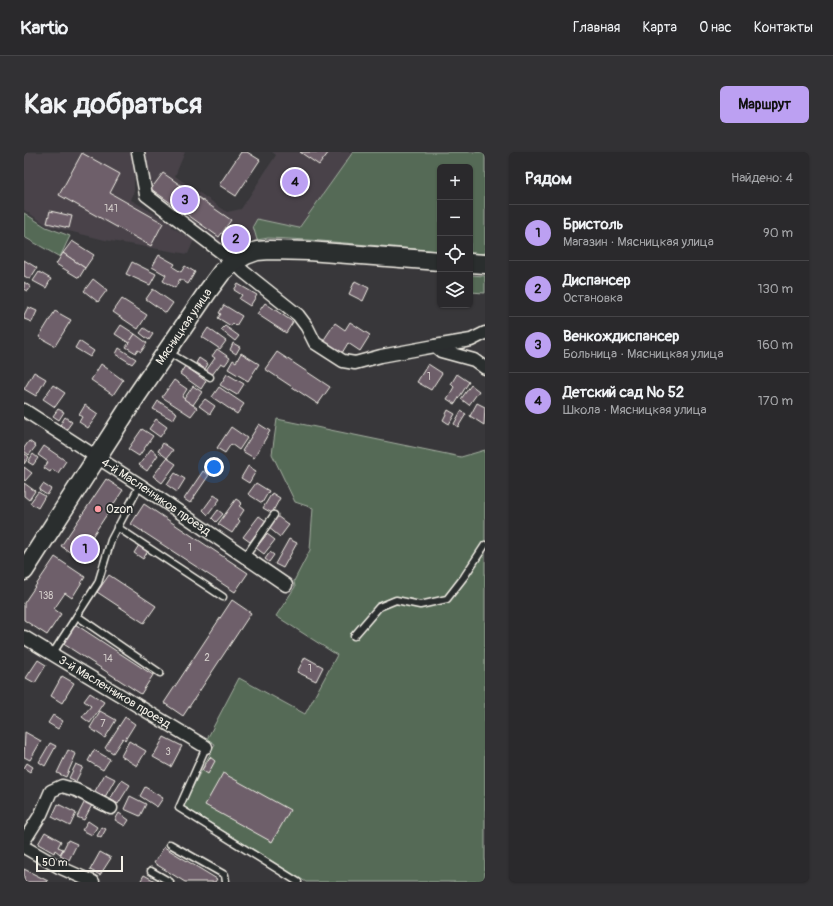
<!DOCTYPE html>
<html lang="ru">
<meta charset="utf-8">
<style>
:root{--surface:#2a292c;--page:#323134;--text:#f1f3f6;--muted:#a5a6a9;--line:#464548;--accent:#bca0f2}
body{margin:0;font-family:Pangolin,sans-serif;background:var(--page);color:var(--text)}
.controls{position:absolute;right:12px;top:12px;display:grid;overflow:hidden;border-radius:6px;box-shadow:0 1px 3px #0004}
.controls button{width:36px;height:36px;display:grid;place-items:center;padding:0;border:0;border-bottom:1px solid var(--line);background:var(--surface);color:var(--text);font:20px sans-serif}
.scale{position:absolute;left:12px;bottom:10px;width:87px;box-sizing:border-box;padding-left:4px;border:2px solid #f4f1e8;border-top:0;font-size:11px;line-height:14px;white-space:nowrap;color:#f4f1e8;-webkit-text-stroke:3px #2a2d2e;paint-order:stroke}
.you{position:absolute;left:190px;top:315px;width:14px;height:14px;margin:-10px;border:3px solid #fff;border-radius:50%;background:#1a73e8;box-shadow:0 0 0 6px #1a73e833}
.badge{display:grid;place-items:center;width:26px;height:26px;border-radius:50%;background:var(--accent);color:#111;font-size:13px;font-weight:700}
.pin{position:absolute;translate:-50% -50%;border:2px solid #fff;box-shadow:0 1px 4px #0006}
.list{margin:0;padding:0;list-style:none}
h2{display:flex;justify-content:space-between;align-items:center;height:52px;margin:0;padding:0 16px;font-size:17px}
h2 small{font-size:13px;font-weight:400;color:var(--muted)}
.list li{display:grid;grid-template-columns:26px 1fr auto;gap:12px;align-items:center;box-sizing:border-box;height:56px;padding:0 16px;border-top:1px solid var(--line)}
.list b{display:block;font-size:15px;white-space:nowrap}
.list p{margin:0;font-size:13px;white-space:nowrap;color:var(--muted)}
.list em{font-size:13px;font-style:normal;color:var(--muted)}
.icon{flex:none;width:22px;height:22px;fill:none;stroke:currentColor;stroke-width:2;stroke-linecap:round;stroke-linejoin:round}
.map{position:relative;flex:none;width:461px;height:730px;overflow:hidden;border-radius:6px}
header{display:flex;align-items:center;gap:24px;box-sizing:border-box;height:56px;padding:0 20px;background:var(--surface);border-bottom:1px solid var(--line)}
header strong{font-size:19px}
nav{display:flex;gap:22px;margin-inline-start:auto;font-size:14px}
.intro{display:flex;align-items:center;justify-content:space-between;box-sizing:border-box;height:96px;padding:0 24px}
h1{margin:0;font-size:28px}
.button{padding:10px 18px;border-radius:6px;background:var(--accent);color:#111;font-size:14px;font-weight:700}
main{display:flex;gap:24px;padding:0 24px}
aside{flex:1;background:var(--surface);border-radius:6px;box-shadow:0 1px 3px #0004}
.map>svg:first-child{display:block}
</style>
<header>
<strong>Kartio</strong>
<nav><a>Главная</a><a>Карта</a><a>О нас</a><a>Контакты</a></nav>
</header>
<div class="intro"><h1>Как добраться</h1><a class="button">Маршрут</a></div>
<main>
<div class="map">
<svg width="461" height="730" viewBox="0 0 461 730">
<rect width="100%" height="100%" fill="#38373a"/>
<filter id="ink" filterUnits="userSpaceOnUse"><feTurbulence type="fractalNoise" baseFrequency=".025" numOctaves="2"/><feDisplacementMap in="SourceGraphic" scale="8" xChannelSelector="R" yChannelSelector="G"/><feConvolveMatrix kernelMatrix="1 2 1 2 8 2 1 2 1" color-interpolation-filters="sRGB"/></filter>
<g filter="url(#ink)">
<!-- built -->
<g fill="#484349">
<path d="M 0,0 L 105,0 L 110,2 L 110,39 L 107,48 L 148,72 L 148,75 L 170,88 L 164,102 L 81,88 L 24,74 L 0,58 Z"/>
<path d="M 118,0 L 161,0 L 151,24 L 203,60 L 217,57 L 252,3 L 248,0 L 329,0 L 275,76 L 233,67 L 229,74 L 233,88 L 219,88 L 202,93 L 195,92 L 124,39 Z"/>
</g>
<!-- green -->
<g fill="#546a57" stroke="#a4aea0">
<path d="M 329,0 L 461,0 L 461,102 L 446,101 L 446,15 L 416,15 L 416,99 L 285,88 L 244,86 L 233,88 L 229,74 L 233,67 L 275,76 Z"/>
<path d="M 0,61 L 22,75 L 46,84 L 36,105 L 0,85 Z"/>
<path d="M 446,123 L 461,124 L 461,141 L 446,140 Z"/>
<path d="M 253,267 L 437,305 L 461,298 L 461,730 L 282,730 L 159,654 L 191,592 L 183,587 L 215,526 L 281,562 L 313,503 L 252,464 L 271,435 L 270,429 L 286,398 L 289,356 L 271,350 L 248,302 Z"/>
</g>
<!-- building -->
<g fill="#6e5f6b" stroke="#f4f1e8">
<path d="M 217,0 L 223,0 L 236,8 L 212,44 L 195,33 Z"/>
<path d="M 276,0 L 305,0 L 295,13 Z"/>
<path d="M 58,1 L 96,22 L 86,41 L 139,71 L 127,94 L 35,43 Z"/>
<path d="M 139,21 L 207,68 L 195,85 L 127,37 Z"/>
<path d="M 26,59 L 48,64 L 45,76 L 23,71 Z"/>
<path d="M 48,89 L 70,103 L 61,116 L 39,101 Z"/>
<path d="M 39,101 L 61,116 L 55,126 L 32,112 Z"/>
<path d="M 135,103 L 151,112 L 149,115 L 157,120 L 161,114 L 171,120 L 164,132 L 156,127 L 151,136 L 139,129 L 142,123 L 128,115 Z"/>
<path d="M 0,108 L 13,116 L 6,127 L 0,124 Z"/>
<path d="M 108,110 L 132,122 L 126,133 L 102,122 Z"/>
<path d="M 15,120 L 27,127 L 22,136 L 9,129 Z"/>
<path d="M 69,127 L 83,138 L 74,150 L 60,139 Z"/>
<path d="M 331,129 L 345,136 L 339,149 L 325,142 Z"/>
<path d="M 0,130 L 7,135 L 4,139 L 0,137 Z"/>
<path d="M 214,132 L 233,143 L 226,154 L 215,147 L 218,143 L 210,138 Z"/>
<path d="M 129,137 L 149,151 L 142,161 L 122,147 Z"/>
<path d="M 98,147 L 123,163 L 114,177 L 89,160 Z"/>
<path d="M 241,151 L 269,170 L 262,181 L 233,162 Z"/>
<path d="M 200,153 L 218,164 L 212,174 L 209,171 L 207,174 L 194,166 L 197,162 L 195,161 Z"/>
<path d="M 4,155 L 13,159 L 8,170 L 0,167 L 0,163 Z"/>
<path d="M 31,159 L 47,168 L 31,194 L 15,185 Z"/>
<path d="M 326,170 L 346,183 L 336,199 L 324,191 L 318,201 L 299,189 L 311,171 L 321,178 Z"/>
<path d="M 97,173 L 111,182 L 105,191 L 91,182 Z"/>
<path d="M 201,174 L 215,184 L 211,189 L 197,178 Z"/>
<path d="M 120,176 L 129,182 L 125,188 L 116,181 Z"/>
<path d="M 184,176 L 202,189 L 196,197 L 178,185 Z"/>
<path d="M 111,182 L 123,191 L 117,200 L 114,198 L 112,201 L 102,195 Z"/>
<path d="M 55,189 L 70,199 L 66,205 L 51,196 Z"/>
<path d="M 209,191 L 216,195 L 212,202 L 206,198 Z"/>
<path d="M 95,196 L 112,207 L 108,212 L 92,202 Z"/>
<path d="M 193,197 L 206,206 L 201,213 L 197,211 L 188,223 L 182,219 L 191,206 L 188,204 Z"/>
<path d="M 253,200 L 306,235 L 294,252 L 241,217 Z"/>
<path d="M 217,201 L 235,212 L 224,229 L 204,217 L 209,208 L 212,210 Z"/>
<path d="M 175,206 L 184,212 L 181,217 L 172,211 Z"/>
<path d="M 77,212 L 99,228 L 89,243 L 67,228 Z"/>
<path d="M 404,212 L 418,221 L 407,238 L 393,230 Z"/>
<path d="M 161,214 L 182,229 L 177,237 L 156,222 Z"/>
<path d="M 10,220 L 22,227 L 12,244 L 0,237 Z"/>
<path d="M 203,222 L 220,232 L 213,243 L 196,233 Z"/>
<path d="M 433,222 L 445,230 L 431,252 L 423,247 L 430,235 L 427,232 Z"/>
<path d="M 150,228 L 163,237 L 158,245 L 173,256 L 167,264 L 138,245 Z"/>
<path d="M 29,233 L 41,241 L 31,255 L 19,247 Z"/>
<path d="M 447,233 L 455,239 L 445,253 L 437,247 Z"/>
<path d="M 169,234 L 178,240 L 169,253 L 160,247 Z"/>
<path d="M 195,235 L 220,252 L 213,262 L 188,245 Z"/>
<path d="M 181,247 L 191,254 L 186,262 L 175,254 Z"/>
<path d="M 134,249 L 153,261 L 149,268 L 129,257 Z"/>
<path d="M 453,251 L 461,255 L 460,273 L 446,264 Z"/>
<path d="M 61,253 L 74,262 L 64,276 L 55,270 L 58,265 L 55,263 Z"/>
<path d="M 34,257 L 40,260 L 35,268 L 29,264 Z"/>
<path d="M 424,258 L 431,262 L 425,272 L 419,268 Z"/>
<path d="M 437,259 L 442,262 L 434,275 L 430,272 Z"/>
<path d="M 41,265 L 48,270 L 43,277 L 36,273 Z"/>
<path d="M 132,267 L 143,275 L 136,285 L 125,277 Z"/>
<path d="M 235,272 L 246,279 L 230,306 L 218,299 Z"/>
<path d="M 207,275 L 223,286 L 215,298 L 207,292 L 201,301 L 193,296 Z"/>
<path d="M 118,277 L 129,284 L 115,304 L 104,297 Z"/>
<path d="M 5,289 L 12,294 L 5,303 L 0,299 L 0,296 Z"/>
<path d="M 139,291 L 149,298 L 143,306 L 134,299 Z"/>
<path d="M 20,294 L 42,309 L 34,321 L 28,317 L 26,320 L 20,316 L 24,310 L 14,303 Z"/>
<path d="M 127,297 L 134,303 L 123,319 L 115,313 Z"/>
<path d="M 0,301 L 5,305 L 0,312 Z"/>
<path d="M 9,302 L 14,306 L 9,313 L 4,310 Z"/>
<path d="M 143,306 L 152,312 L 138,331 L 129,324 Z"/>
<path d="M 224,314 L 232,319 L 225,331 L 217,326 Z"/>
<path d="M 0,315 L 8,321 L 1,329 L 0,328 Z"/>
<path d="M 179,319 L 185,323 L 166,351 L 160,347 Z"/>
<path d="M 151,321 L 161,327 L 153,340 L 143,333 Z"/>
<path d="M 82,327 L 99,338 L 54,406 L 37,394 Z"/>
<path d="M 0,331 L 11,339 L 5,348 L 0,344 Z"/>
<path d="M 232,331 L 245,339 L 238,351 L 224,342 Z"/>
<path d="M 19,332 L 27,337 L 23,343 L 15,338 Z"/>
<path d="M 14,340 L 21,344 L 14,356 L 6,351 Z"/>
<path d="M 248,341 L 256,346 L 248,361 L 239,356 Z"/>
<path d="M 190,343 L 196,347 L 184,363 L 179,358 Z"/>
<path d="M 212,347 L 218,351 L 215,354 L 220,358 L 214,367 L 216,369 L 208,381 L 194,372 Z"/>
<path d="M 120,352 L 224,421 L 211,440 L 107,372 Z"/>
<path d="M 194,358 L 199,362 L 192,370 L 188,366 Z"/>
<path d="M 235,364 L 242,369 L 226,390 L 219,385 Z"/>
<path d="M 253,364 L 265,373 L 256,385 L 244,375 Z"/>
<path d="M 243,382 L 251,388 L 240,402 L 232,396 Z"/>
<path d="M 265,387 L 273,391 L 259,416 L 251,412 Z"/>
<path d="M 115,393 L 124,399 L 119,407 L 110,401 Z"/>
<path d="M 246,400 L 250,403 L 245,410 L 241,407 Z"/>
<path d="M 31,405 L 61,425 L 48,446 L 41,441 L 30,457 L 37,462 L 23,483 L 0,468 L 0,451 Z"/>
<path d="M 85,423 L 132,454 L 120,471 L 73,440 Z"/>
<path d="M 208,448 L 227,461 L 159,564 L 140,551 Z"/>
<path d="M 51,472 L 129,523 L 117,542 L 38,491 Z"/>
<path d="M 281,505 L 299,515 L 292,529 L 273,520 Z"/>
<path d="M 14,508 L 22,513 L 11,531 L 2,526 Z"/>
<path d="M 38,524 L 50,531 L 38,551 L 27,544 Z"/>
<path d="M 66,541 L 80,550 L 66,571 L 58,565 L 67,554 L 60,549 Z"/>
<path d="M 76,559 L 92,568 L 81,586 L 66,576 Z"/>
<path d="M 29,563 L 39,569 L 34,577 L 24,571 Z"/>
<path d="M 101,565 L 111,572 L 101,588 L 99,586 L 89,601 L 81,596 Z"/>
<path d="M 1,580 L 17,589 L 6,608 L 0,605 Z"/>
<path d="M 140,585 L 158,594 L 147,615 L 129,605 Z"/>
<path d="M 105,589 L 122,599 L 113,614 L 97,604 Z"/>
<path d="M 26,591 L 32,594 L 21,614 L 15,610 Z"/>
<path d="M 44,598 L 52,602 L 42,625 L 33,621 Z"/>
<path d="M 70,598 L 86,607 L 79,618 L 64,609 Z"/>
<path d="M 186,605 L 191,609 L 184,622 L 178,618 Z"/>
<path d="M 3,611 L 9,615 L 6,620 L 0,616 Z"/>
<path d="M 52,612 L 59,615 L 52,629 L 45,626 Z"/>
<path d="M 199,621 L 266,658 L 248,690 L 181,653 Z"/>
<path d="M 81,622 L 91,627 L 81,645 L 71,639 Z"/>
<path d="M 98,628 L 106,633 L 94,652 L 86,647 Z"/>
<path d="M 121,635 L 139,646 L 133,655 L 116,644 Z"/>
<path d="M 106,644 L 122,652 L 116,664 L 100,657 Z"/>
<path d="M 61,649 L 68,653 L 60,668 L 53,665 Z"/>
<path d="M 34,652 L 52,661 L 46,674 L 28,665 Z"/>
<path d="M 95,661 L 105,668 L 101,674 L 91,668 Z"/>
<path d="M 64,669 L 73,675 L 68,683 L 58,678 Z"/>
<path d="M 78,675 L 82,677 L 77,686 L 73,684 Z"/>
<path d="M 21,680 L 37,689 L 34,695 L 39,697 L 36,702 L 31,698 L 30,701 L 14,692 Z"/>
<path d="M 44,688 L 53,692 L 45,708 L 36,704 Z"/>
<path d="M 140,695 L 193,727 L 191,730 L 161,730 L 130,711 Z"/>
<path d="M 76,700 L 87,706 L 76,723 L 66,718 Z"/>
<path d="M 0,717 L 24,729 L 23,730 L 0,730 Z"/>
<path d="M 120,723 L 133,730 L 116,730 Z"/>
</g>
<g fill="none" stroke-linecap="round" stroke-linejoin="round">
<!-- service casing -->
<g stroke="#f4f1e8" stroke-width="9">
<g id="service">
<path d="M 144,200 L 186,225"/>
<path d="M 93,375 L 199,445"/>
<path d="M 221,405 L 250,363"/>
<path d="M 53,464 L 136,521"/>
<path d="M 330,484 L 355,455 L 372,448 L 396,453 L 423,447 L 440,425 L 461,393"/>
<path d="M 29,501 L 74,431 L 87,388 L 116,333"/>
<path d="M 182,595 L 155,656 L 274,730"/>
<path d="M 146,692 L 201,723 L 202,730"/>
<path d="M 127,719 L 146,730"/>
</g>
</g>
<!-- minor casing -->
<g stroke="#f4f1e8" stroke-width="15">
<g id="minor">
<path d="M 114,0 L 122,43 L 210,110 L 220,120 L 274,163 L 283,175 L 291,191 L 319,209 L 331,211 L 357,204 L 411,194 L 417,199 L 450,208 L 461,216"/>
<path d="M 411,194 L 447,188 L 461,181"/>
<path id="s1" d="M 0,258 L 116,333 L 262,433"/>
<path id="s2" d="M 0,485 L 182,595"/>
<path d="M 0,689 L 17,662 L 27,639 L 38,634 L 52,638 L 87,656"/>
<path d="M 0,695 L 35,715 L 69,730"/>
</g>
</g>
<!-- primary casing -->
<g stroke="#f4f1e8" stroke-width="21">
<g id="primary">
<path d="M 446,111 L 461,112"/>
<path id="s3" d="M 0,419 L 113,243 L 184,139 L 198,120 L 210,110 L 222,103 L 233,99 L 246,98 L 284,99 L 416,109"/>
</g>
</g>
<!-- service -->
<use href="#service" stroke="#2a2d2e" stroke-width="6"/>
<!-- minor -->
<use href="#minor" stroke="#2a2d2e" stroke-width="12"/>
<!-- primary -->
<use href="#primary" stroke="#2a2d2e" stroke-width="18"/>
</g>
</g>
<!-- markers -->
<circle fill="#ff9aa2" stroke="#2a2d2e" stroke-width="1.5" cx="74" cy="357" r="4"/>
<g text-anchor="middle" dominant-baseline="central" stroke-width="3.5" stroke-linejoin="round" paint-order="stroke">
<!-- number labels -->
<g font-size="10" fill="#d2ccc9">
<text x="87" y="57">141</text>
<text x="405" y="225">1</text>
<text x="166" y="396">1</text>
<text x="22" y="444">138</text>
<text x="183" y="506">2</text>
<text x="84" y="507">14</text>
<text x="286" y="517">1</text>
<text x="79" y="572">7</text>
<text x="144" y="600">3</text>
</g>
<!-- street labels -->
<g font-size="12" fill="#f4f1e8" stroke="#2a2d2e">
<text stroke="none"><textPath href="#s3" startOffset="292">Мясницкая улица</textPath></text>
<text stroke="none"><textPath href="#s1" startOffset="158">4-й Масленников проезд</textPath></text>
<text stroke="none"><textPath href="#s2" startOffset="106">3-й Масленников проезд</textPath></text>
</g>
<!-- poi labels -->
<g font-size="12" fill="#f4f1e8" stroke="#2a2d2e" text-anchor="start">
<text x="82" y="357">Ozon</text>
</g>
</g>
</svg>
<div class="controls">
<button>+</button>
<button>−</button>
<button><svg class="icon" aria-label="locate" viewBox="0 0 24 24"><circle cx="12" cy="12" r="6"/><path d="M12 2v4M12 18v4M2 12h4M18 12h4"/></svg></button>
<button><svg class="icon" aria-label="layers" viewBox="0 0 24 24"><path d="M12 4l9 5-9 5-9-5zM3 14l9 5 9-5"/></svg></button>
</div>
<div class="scale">50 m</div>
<div class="you"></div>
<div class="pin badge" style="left:61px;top:397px">1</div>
<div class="pin badge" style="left:212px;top:87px">2</div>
<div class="pin badge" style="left:161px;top:48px">3</div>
<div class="pin badge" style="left:271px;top:30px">4</div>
</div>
<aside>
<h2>Рядом<small>Найдено: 4</small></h2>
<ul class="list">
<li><span class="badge">1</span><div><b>Бристоль</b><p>Магазин · Мясницкая улица</p></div><em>90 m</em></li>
<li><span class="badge">2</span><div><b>Диспансер</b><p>Остановка</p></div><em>130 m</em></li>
<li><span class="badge">3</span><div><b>Венкождиспансер</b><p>Больница · Мясницкая улица</p></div><em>160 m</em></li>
<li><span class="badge">4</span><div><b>Детский сад № 52</b><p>Школа · Мясницкая улица</p></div><em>170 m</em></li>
</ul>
</aside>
</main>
